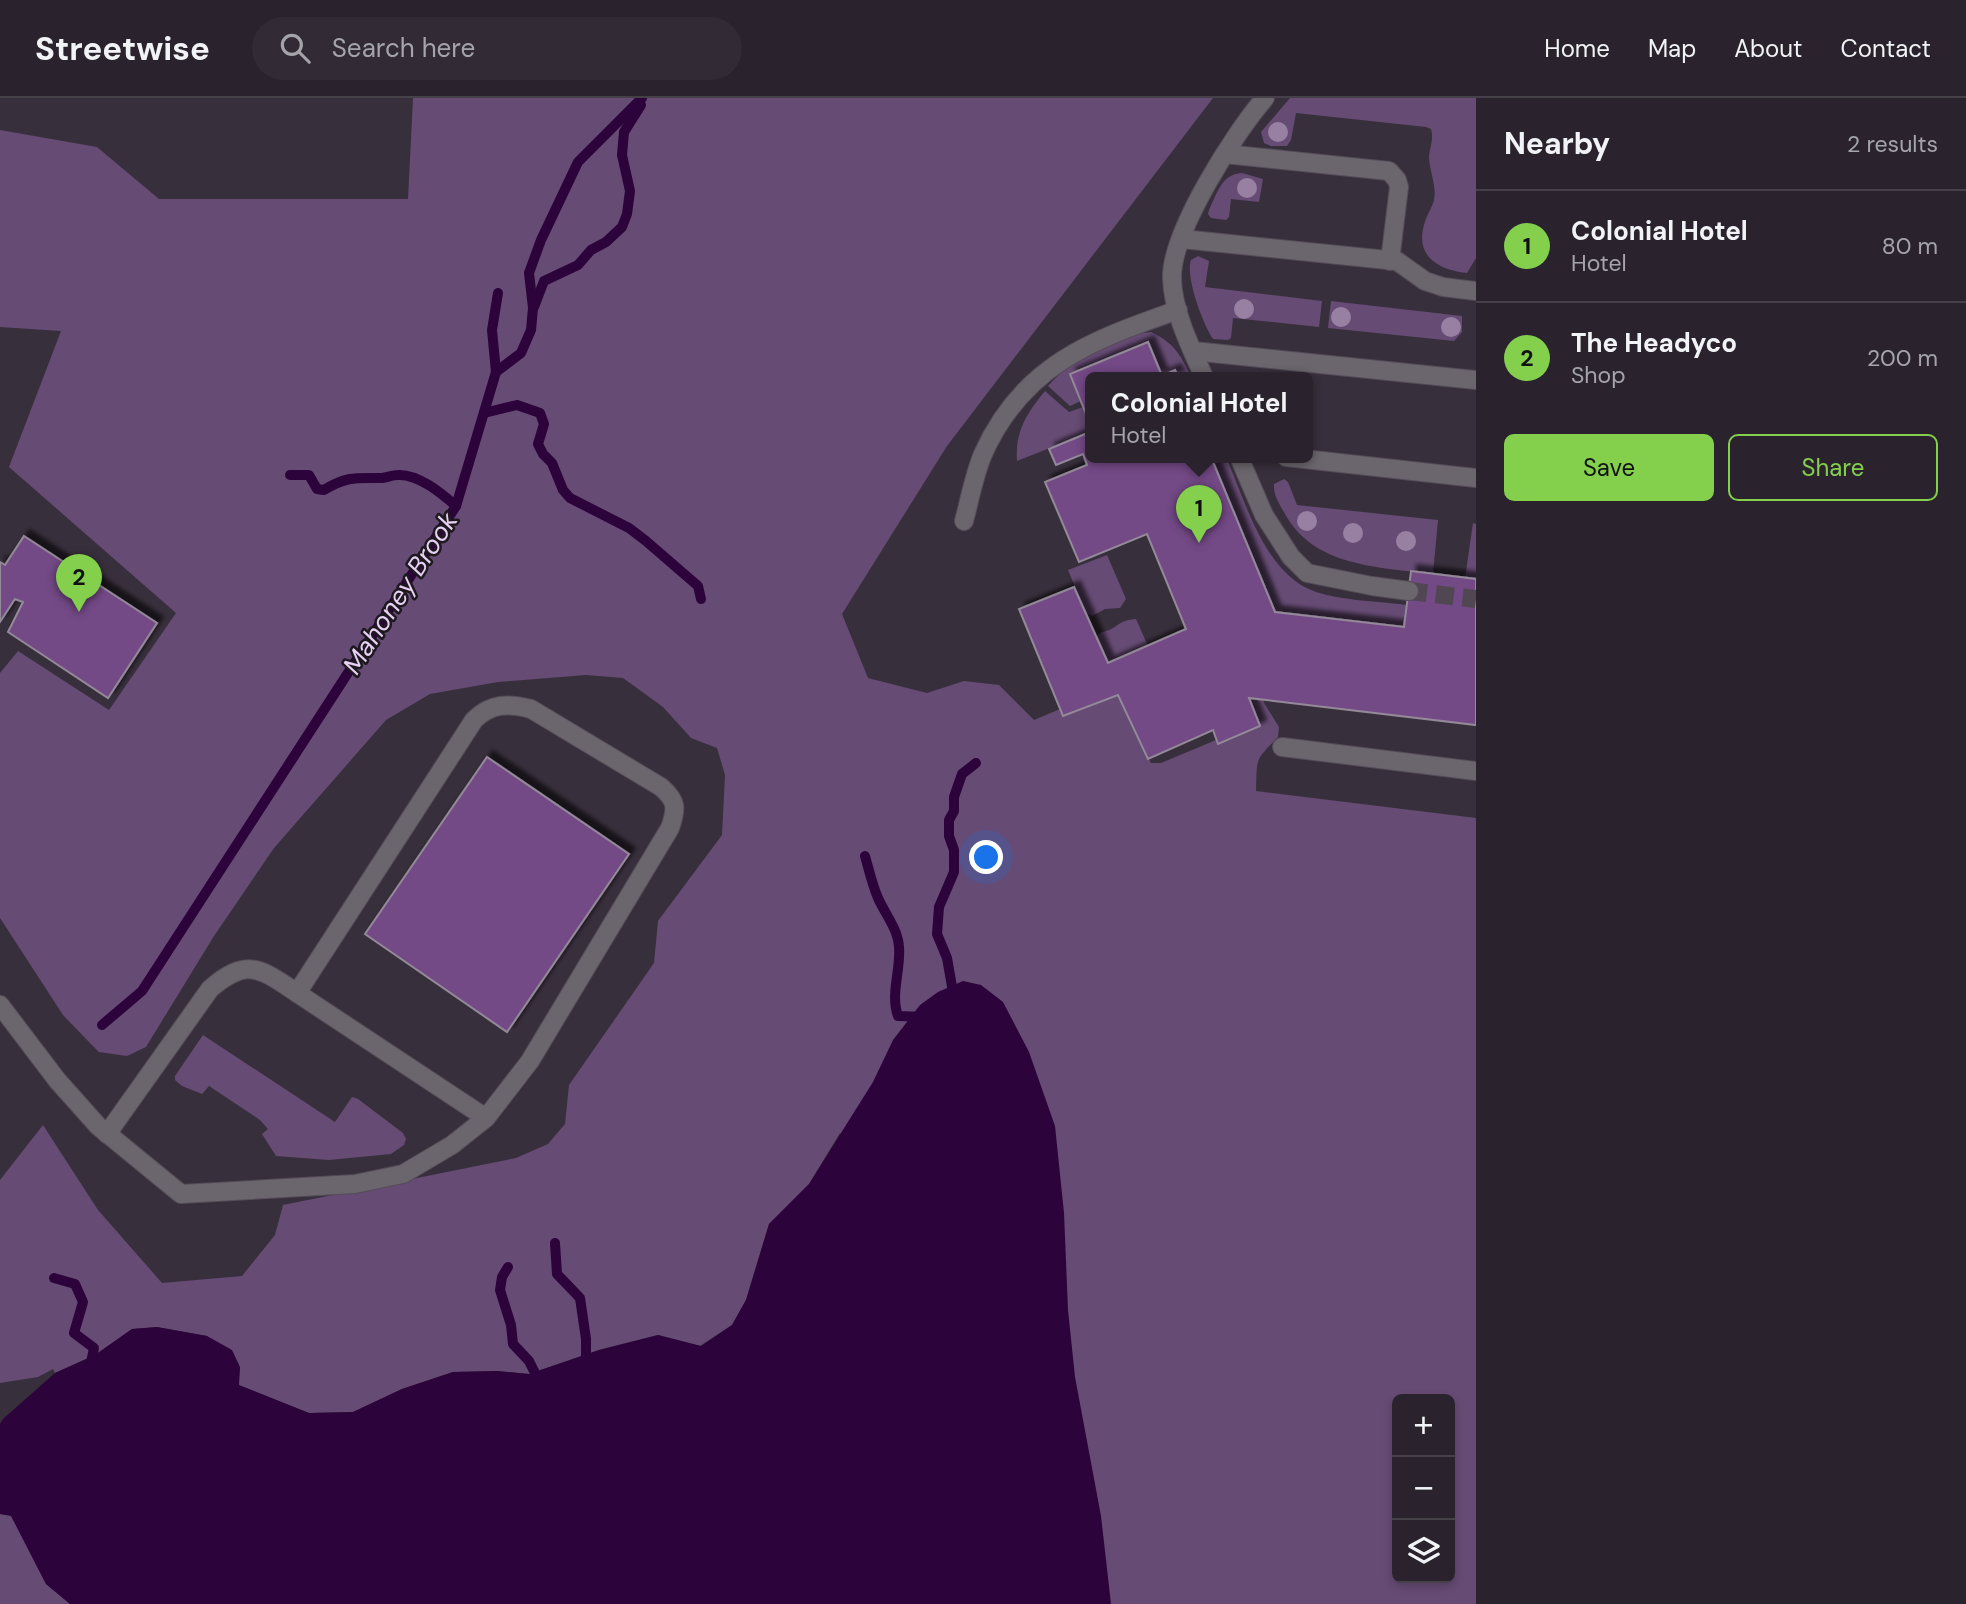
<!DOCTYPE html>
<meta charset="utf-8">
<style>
:root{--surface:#2a232d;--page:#322b35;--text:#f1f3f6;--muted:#a5a4aa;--line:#464049;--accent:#84d04d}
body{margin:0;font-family:"DM Sans",sans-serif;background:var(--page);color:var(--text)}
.controls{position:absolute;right:21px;bottom:21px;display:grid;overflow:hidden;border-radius:10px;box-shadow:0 4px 10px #0003}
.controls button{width:63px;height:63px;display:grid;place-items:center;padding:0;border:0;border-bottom:2px solid var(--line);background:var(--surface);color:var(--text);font:35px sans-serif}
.you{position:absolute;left:987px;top:760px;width:24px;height:24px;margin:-18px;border:5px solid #fff;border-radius:50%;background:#1a73e8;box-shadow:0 0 0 10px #1a73e833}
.badge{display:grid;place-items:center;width:46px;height:46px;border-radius:50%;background:var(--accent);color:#111;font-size:23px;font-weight:700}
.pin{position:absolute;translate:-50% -58px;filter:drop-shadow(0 2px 4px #0008)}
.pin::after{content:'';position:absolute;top:37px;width:24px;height:21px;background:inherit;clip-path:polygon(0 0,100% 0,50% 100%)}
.popup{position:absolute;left:1085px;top:274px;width:228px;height:91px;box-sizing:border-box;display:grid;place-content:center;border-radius:10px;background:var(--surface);filter:drop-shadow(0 2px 5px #0005);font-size:23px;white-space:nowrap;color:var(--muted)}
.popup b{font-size:26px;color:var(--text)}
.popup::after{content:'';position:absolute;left:50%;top:100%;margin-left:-14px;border:14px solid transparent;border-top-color:var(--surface)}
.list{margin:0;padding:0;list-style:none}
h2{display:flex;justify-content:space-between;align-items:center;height:91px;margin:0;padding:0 28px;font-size:30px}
h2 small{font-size:23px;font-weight:400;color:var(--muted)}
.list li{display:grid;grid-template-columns:46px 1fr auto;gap:21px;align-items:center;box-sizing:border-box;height:112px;padding:0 28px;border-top:2px solid var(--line)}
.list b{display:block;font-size:26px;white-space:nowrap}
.list p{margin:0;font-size:23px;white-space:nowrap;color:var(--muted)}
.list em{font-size:23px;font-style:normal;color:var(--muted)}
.actions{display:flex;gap:14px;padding:21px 28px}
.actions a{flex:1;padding:16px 0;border:2px solid var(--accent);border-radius:10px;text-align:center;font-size:24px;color:var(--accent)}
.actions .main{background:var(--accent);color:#111}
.icon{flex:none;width:38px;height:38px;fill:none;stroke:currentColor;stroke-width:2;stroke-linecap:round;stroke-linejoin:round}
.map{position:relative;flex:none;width:1476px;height:1506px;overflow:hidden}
header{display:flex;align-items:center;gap:42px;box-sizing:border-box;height:98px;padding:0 35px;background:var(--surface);border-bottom:2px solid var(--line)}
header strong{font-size:33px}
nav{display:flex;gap:38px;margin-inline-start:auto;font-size:24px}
.search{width:490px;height:63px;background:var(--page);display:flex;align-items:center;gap:18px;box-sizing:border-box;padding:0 24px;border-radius:38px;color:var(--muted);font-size:26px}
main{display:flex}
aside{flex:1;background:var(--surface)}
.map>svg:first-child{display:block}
</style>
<header>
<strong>Streetwise</strong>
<div class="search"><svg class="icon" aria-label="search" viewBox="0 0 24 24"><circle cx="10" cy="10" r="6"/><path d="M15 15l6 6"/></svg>Search here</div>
<nav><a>Home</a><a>Map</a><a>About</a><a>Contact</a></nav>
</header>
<main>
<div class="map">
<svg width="1476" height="1506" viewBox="0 0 1476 1506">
<defs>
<filter id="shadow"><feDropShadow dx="6" dy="-6" stdDeviation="2" flood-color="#0009"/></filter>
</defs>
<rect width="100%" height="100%" fill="#382f3c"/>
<!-- green -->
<g fill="#664b74" fill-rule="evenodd">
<path d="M 413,0 L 1213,0 L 947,348 L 842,516 L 868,580 L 927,595 L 964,583 L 999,587 L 1034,622 L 1060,611 L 1064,618 L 1118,597 L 1151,665 L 1161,665 L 1216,642 L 1218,646 L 1259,628 L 1249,600 L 1263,601 L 1264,605 L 1279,629 L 1278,639 C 1255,663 1257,658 1256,693 L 1476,720 L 1476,1506 L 1059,1506 L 840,1035 L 809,1086 L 769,1126 L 746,1202 L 732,1227 L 700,1248 L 658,1237 L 599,1252 L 529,1276 L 497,1273 L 453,1274 L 402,1291 L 353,1314 L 309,1315 L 238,1287 L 240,1269 L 207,1238 L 157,1229 L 132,1231 L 95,1257 L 55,1275 L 53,1271 L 38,1279 L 0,1285 L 0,1082 L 43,1027 L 98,1112 L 162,1185 L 242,1178 L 275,1137 L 283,1107 L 516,1060 L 548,1046 L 565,1026 L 569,987 L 654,865 L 658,823 L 722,737 L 725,677 L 717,650 L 691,640 L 663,609 L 623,580 L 586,577 L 498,584 L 430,596 L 386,622 L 274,750 L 214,838 L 146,949 L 127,958 L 99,954 L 90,945 L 63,917 L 0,820 L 0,575 L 18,553 L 109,612 L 176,515 L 9,369 L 61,233 L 0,229 L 0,32 L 97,49 L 159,101 L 408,101 ZM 1397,1301 L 1450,1301 L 1450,1480 L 1397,1480 Z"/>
<path d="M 1290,0 L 1476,0 L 1476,160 L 1467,175 C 1439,172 1415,159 1424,127 C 1426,118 1432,110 1434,102 C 1437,88 1429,72 1429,58 C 1430,49 1434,41 1431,31 L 1426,29 L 1296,15 L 1291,42 L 1287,48 L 1271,48 L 1264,45 L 1261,34 Z"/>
<path d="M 1242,75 L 1263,81 L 1259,104 L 1231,101 L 1229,119 L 1226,122 L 1211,120 L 1208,116 L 1209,112 C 1217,96 1221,76 1242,75 Z"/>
<path d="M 1198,158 L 1209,163 L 1205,189 L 1322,203 L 1319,229 L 1233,220 L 1231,240 L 1228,242 L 1213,241 C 1203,226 1185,179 1191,162 Z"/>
<path d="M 1331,203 L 1462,218 L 1462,234 L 1454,243 L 1328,230 Z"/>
<path d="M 1151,234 C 1173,244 1181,257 1191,279 L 1162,278 L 1148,244 L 1070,275 L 1081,303 L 1070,308 L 1048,288 C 1075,258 1110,239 1151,234 Z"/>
<path d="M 1045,293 L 1069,314 L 1083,309 L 1090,326 L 1090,334 L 1017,363 C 1015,333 1027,315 1045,293 Z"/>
<path d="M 1211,359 L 1226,359 C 1246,405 1265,477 1316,494 C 1344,503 1378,503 1407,507 L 1404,529 L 1275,514 Z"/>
<path d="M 1284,381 L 1288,384 L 1297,407 L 1438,422 L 1433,476 C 1379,469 1314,469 1285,416 C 1280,407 1273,397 1274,386 Z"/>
<path d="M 1473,425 L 1476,426 L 1476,481 L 1465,480 Z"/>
<path d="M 1107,457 L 1126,501 L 1120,510 L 1105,511 L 1092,518 L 1086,515 L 1068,472 Z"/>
<path d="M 1136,521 L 1148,548 L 1108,565 L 1096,538 C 1101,533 1107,534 1113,530 C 1122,524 1124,522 1136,521 Z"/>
<path d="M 203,937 L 335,1024 L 352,999 L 358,1001 L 403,1035 L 406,1041 L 404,1047 L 391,1056 L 329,1062 L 276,1058 L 262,1036 L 268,1031 L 260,1022 L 209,988 L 202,996 L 182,988 L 175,982 L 175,978 Z"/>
<path d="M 0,1416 L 11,1417 L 46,1486 L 70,1506 L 0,1506 Z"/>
</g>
<!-- water -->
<path fill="#2c033b" d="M 963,883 L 981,887 L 1003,904 L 1029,954 L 1055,1028 L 1064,1115 L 1068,1212 L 1075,1279 L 1101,1418 L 1111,1506 L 70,1506 L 46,1486 L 11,1418 L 0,1416 L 0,1326 L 3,1321 L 55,1275 L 95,1257 L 132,1231 L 157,1229 L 207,1238 L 232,1252 L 240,1269 L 239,1287 L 309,1315 L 353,1314 L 402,1291 L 453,1274 L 497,1273 L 529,1276 L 599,1252 L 658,1237 L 701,1248 L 732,1227 L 746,1202 L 769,1126 L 809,1086 L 873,984 L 893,942 L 920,907 L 938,894 Z"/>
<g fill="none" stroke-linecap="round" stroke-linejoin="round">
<!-- stream -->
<g stroke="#2c033b" stroke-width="10">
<path d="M 534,209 L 544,183 L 578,167 L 591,152 L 606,144 L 622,129 L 627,116 L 630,93 L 622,57 L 624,34 L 641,7"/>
<path d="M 496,274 L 492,232 L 498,195"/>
<path d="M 484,315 L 517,307 L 540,315 L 544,326 L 538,346 L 543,356 L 552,365 L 563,392 L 570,400 L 629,430 L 646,443 L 698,488 L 701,501"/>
<path d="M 290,377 L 309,377 L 317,391 L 324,392 C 347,378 356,380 382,380 C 388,379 393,377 398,377 C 419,376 442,396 456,408"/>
<path d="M 865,758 C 869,772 872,786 878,800 C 885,816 898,831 899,849 C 901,872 890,896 898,918 L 925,919"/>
<path d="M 954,900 L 947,860 L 937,836 L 939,809 L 954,774 L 954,752 L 949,738 L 949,722 L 954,713 L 954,699 L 962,676 L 976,665"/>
<path d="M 102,927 L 142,893 L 456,408 L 496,274 L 521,255 L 531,232 L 533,210 L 529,175 L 541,142 L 578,64 L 642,0"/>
<path d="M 555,1145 L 557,1176 L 580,1200 L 586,1241 L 586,1268"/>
<path d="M 508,1169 L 502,1179 L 500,1192 L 511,1227 L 513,1246 L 529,1263 L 540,1285"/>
<path d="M 54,1180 L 75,1186 L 83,1204 L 74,1235 L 94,1250 L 90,1270"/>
</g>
</g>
<!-- building -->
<g fill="#734a86" stroke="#938998" stroke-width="2" filter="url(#shadow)">
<path d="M 1148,244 L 1162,278 L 1175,272 L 1178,279 L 1090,279 L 1090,326 L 1070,276 Z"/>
<path d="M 1090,334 L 1090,359 L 1211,359 L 1275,514 L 1404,529 L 1411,473 L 1476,481 L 1476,627 L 1249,600 L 1260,628 L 1218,646 L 1213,632 L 1148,661 L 1118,597 L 1063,618 L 1019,511 L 1074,489 L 1108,565 L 1186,531 L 1147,436 L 1079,464 L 1045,384 L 1087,367 L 1083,356 L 1056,367 L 1049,351 Z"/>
<path d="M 24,438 L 157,525 L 108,600 L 8,534 L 23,504 L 15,501 L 0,524 L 0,464 L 5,467 Z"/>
<path d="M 487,659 L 629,756 L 507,934 L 365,836 Z"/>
</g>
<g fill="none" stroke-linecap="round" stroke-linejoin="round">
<!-- minor-tunnel -->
<path stroke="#504753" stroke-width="18" stroke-dasharray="18 9" stroke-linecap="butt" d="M 1409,493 L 1476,501"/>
<!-- minor casing -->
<g stroke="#544c58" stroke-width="20">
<g id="minor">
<path d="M 1225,56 L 1389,73 L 1397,82 L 1399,89 L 1390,163"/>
<path d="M 1182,141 L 1397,163 L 1425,183 L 1443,189 L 1476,193"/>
<path d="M 1193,253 L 1476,282"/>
<path d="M 1204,279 C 1191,250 1173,214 1172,181 C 1170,136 1235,34 1265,0"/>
<path d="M 1239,359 L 1264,417 L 1291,459 L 1307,475 L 1372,488 L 1409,493"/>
<path d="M 1286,359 L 1476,380"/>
<path d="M 964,423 C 970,401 974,377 983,356 C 1023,266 1093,242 1178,212"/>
<path d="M 1282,649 L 1476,673"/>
<path d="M 0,907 L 57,982 L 98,1028 L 181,1096 L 355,1086 L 403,1076 L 452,1047 L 486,1020 L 530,963 L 670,730 C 677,710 677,703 661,689 L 531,611 C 509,605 491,605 474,622 L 297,895 L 486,1020"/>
<path d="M 107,1036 L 210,891 C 247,859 260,870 297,895"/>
</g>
</g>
<!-- minor -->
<use href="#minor" stroke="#6b666d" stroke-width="18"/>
</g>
<!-- trees -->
<g fill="#9780a2">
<circle cx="1278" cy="34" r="10"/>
<circle cx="1247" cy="90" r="10"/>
<circle cx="1244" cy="211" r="10"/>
<circle cx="1341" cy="219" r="10"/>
<circle cx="1451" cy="229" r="10"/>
<circle cx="1307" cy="423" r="10"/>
<circle cx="1353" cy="435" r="10"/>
<circle cx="1406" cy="443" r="10"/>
</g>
<g text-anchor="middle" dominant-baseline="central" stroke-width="5" stroke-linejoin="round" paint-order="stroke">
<!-- water labels -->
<g font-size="26" font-style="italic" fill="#e8d1f4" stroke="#1d191f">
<text transform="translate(400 495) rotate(-57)">Mahoney Brook</text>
</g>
</g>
</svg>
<div class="controls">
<button>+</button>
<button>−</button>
<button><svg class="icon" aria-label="layers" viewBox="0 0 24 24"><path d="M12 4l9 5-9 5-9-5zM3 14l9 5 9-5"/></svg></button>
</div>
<div class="you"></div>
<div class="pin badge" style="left:1199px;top:445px">1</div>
<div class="popup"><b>Colonial Hotel</b>Hotel</div>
<div class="pin badge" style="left:79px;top:514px">2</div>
</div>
<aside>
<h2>Nearby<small>2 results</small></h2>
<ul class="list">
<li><span class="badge">1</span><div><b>Colonial Hotel</b><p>Hotel</p></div><em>80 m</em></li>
<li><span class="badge">2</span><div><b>The Headyco</b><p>Shop</p></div><em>200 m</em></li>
</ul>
<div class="actions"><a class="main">Save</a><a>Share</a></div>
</aside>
</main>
